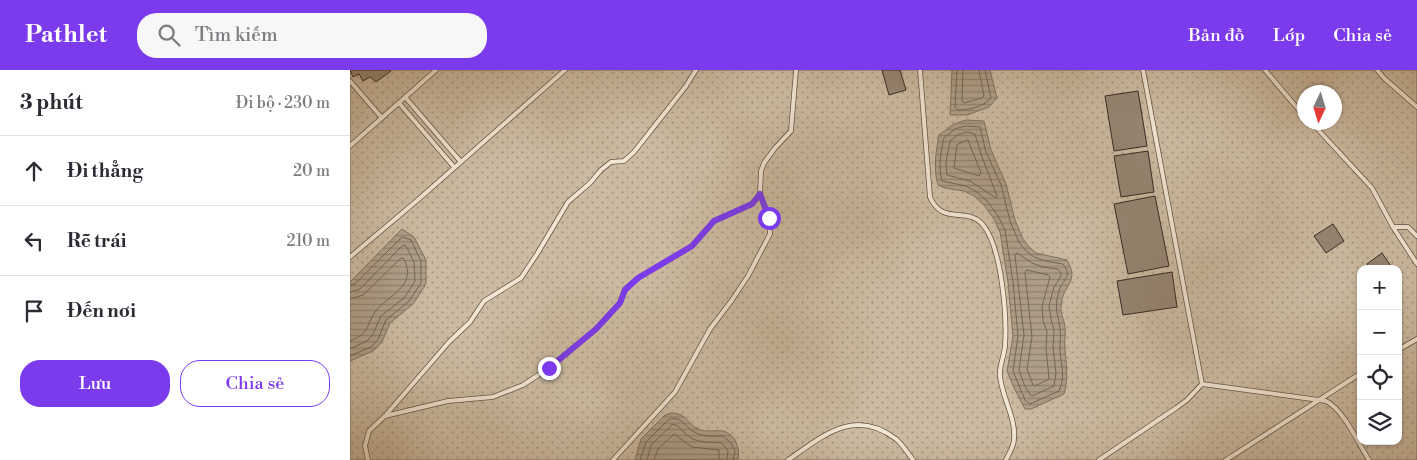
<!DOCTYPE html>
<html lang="vi">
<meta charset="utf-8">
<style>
:root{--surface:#fff;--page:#f7f7f7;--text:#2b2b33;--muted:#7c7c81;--line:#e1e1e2;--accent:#7c3aed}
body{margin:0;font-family:"Libre Bodoni",serif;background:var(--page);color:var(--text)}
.controls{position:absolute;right:15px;bottom:15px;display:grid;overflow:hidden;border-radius:10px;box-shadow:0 1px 4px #0004}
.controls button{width:45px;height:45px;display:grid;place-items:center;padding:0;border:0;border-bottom:1px solid var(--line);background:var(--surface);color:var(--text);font:25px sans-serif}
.compass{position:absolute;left:947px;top:15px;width:45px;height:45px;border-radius:50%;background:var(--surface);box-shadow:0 1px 4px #0004;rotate:184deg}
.stop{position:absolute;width:15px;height:15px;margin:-11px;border:4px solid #7c3aed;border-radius:50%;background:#fff}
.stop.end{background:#7c3aed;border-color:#fff;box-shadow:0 1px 5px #0008}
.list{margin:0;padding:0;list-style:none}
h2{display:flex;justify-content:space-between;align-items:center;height:65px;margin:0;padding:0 20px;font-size:21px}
h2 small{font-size:16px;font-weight:400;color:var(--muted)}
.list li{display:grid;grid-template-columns:32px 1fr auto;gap:15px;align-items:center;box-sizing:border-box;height:70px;padding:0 20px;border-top:1px solid var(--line)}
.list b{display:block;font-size:19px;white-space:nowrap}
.list em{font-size:16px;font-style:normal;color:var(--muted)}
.actions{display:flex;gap:10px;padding:15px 20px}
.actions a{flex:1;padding:11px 0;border:1px solid var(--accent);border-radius:20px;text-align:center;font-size:18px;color:var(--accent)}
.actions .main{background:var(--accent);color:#fff}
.icon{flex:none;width:28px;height:28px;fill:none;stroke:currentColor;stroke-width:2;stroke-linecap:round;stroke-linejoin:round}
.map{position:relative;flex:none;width:1067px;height:390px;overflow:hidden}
header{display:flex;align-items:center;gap:30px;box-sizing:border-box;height:70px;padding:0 25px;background:var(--accent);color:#fff}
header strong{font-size:24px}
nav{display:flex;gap:28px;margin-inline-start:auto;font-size:18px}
.search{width:350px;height:45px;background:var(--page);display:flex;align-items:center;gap:12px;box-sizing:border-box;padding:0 18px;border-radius:20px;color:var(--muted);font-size:19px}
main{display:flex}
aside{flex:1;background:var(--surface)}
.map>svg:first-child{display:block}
</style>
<header>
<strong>Pathlet</strong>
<div class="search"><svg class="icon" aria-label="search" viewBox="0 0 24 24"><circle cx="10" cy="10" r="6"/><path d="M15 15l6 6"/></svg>Tìm kiếm</div>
<nav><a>Bản đồ</a><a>Lớp</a><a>Chia sẻ</a></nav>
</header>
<main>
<aside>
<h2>3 phút<small>Đi bộ · 230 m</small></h2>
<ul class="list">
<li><svg class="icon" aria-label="ahead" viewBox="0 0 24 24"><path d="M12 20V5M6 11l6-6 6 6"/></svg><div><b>Đi thẳng</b></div><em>20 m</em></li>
<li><svg class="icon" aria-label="left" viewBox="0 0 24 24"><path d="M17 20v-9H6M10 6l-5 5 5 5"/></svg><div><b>Rẽ trái</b></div><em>210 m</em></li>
<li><svg class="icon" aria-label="arrive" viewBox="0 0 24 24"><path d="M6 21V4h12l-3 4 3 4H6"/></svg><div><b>Đến nơi</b></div></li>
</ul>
<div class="actions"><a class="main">Lưu</a><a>Chia sẻ</a></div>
</aside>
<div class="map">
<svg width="1067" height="390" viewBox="0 0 1067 390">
<defs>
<pattern id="grass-dots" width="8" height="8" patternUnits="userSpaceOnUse" patternTransform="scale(1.25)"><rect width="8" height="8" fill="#ccbba2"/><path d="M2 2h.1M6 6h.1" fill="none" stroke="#a69884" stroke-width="1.8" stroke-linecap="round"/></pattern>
<pattern id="water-rules" width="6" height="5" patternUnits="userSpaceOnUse" patternTransform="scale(1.25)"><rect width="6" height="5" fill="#ae9e88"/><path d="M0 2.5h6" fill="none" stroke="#8e816f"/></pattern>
</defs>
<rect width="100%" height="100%" fill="#ebd9bb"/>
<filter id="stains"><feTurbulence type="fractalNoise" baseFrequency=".004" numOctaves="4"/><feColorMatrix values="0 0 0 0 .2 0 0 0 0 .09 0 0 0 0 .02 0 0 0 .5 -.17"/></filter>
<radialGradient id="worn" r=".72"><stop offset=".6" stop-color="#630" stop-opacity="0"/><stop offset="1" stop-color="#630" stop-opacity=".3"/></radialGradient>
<!-- grass -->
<path fill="url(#grass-dots)" stroke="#827264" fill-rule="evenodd" d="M 0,0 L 1067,0 L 1067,390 L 0,390 ZM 954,22 L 984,22 L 984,52 L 954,52 ZM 1011,199 L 1048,199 L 1048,371 L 1011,371 Z"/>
<!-- water -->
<g fill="url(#water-rules)" stroke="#7e7060">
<path d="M 602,0 L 640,0 L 647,28 L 639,37 L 617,45 L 600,45 Z"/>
<path d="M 616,50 L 634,51 L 641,80 L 656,114 L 665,150 L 673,169 L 679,177 L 686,183 L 717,190 C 730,213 713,213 711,236 C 710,244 715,251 715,258 C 716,265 714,271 715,278 C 716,294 719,308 714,324 L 681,339 L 675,339 L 664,318 L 657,301 L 663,266 L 658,212 L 650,162 L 644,149 L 634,135 L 624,126 L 614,121 L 595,118 L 588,115 C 583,98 586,82 589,65 L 604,54 Z"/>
<path d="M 52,159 L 64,167 L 76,190 L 76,214 L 63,234 L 40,253 L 32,272 L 23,281 L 0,291 L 0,212 Z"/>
<path d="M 321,343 C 338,343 337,355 350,360 C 357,362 366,360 373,361 C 386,364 390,379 388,389 L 285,390 L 291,369 L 315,345 Z"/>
</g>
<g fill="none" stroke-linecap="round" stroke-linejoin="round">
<!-- shore -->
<g stroke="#726456" stroke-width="1">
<path d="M 607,0 L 605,37 L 608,40 C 619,40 633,37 641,28 L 635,0"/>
<path d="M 613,0 L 612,31 L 614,33 L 632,28 L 634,26 L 629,0"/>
<path d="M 616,56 L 630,57 L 636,82 L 651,115 L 660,151 L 669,172 L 675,180 L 684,187 L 695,191 L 713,194 C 722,206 715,207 710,218 C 709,221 708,225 707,229 C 705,241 709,248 710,259 C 711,264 710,270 710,275 C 709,290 717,306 709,321 L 680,334 L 675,330 L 663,301 L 668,266 L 663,212 L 655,160 L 648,146 L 638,132 L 627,122 L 616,116 L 592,111 C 588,97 591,81 594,68 L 605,59 Z"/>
<path d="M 617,62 L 625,64 L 631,84 L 647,126 L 646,128 L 620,111 L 597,105 L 596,92 L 600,71 L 608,65 Z"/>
<path d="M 618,70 L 631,103 L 629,106 L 604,98 L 607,75 Z"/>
<path d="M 667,183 L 682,193 L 693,197 L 708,199 L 711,203 L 711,206 L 704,217 L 699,236 L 701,249 L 704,260 L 703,277 L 706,303 L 704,316 L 682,326 L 680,325 L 674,314 L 669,300 L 674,265 L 665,186 Z"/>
<path d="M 677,200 L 698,205 L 700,207 L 692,236 L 693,251 L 697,261 L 696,277 L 699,309 L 685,316 L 683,315 L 677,299 L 682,267 L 675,203 Z"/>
<path d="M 0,215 L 5,214 L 52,167 L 61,170 L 71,191 L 71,213 L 59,231 L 36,250 L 28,269 L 21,277 L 0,286"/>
<path d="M 0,222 L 10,219 L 53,175 L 56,176 L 64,192 L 65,211 L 55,227 L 31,246 L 22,266 L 17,271 L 0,279"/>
<path d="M 0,229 L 13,225 L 51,188 L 54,189 C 68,217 37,225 25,242 C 14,259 21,262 0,271"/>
<path d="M 290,390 L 296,372 L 318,350 C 332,343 336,361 349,364 C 356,367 365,366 373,366 L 381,373 L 385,381 L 383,390"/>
<path d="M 297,390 L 301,375 L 323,354 C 331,356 335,366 343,369 C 352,373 363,372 372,373 L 378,381 L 377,390"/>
<path d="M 304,390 L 308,379 L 324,364 L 342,377 L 369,380 L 369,390"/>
</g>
</g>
<!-- building -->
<g fill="#958573" stroke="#372a25">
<path d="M 0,0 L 40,0 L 41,1 L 26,12 L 20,7 L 13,11 L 9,4 L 3,7 Z"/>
<path d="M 532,0 L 550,0 L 556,20 L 539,25 Z"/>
<path d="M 788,21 L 797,76 L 764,81 L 755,26 Z"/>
<path d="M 798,81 L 804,122 L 771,127 L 764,86 Z"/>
<path d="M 805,126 L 819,196 L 778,204 L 764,134 Z"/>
<path d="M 983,154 L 994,171 L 976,183 L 964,166 Z"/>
<path d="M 1032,183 L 1043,199 L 1021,199 L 1017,194 Z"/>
<path d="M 822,202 L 827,237 L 773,245 L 767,211 Z"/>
</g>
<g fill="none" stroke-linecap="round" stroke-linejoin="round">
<!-- lane casing -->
<g stroke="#64564a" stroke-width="5.5">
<g id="lane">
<path d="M 570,0 L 580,127 C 592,156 618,136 633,155 C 652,178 657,246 655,276 C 654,287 649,296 650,306 C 652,328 666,347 664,369 C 664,377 659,383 656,390"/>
<path d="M 793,0 L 852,314"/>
<path d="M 915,0 L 954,46"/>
<path d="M 1027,0 L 1035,9 L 1067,37"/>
<path d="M 0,11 L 32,48"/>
<path d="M 55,27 L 111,92"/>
<path d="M 49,33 L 104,97"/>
<path d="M 961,52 L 1022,118 L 1043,157 L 1058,157 L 1067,166"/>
<path d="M 0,76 L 86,0"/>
<path d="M 1043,157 L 1067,194"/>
<path d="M 0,187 L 70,128 L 215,0"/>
<path d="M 1048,280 L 1067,269"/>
<path d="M 35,346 L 99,272 L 120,252 L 134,231 L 171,208 L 187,184 L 218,132 L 240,113 L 251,100 L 261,92 L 274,91 L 284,82 L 336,16 L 346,0"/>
<path d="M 18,390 L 15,376 L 19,361 L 35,346 L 98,331 L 143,327 L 173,315 L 199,298 L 246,259 L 270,233 L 275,219 L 288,208 L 342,176 L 364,151 L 402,134 L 410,124 L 411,101 L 414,93 L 425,78 L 441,61 L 446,0"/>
<path d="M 263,390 L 325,322 L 360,259 L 382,230 L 398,206 L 420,164 L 419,148 L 410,124"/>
<path d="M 438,390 C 473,366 504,337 546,369 C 552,374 558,383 563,390"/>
<path d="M 749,390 L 826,338 L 837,330 L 852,314 L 976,331 C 994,340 1008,373 1019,390"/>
<path d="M 876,390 L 1011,303"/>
</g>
</g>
<!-- lane -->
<use href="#lane" stroke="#f2e6d3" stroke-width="4"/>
</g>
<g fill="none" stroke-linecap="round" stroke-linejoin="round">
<!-- route -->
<path stroke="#7c3aed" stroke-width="6" d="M 199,298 L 246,259 L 270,233 L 275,220 L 288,208 L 342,176 L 364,151 L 402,134 L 410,124 L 419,148"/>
</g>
<rect width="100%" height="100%" filter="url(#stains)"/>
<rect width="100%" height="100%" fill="url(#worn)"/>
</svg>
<div class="controls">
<button>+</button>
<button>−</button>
<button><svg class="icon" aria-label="locate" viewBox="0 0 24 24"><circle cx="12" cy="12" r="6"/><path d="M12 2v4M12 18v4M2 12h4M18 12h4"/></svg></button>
<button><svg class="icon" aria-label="layers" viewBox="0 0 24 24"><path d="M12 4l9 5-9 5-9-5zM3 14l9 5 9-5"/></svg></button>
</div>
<svg class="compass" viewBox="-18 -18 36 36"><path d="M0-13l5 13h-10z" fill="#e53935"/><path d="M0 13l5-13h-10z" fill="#7c7c81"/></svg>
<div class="stop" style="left:419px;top:148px"></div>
<div class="stop end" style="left:199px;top:298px"></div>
</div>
</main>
